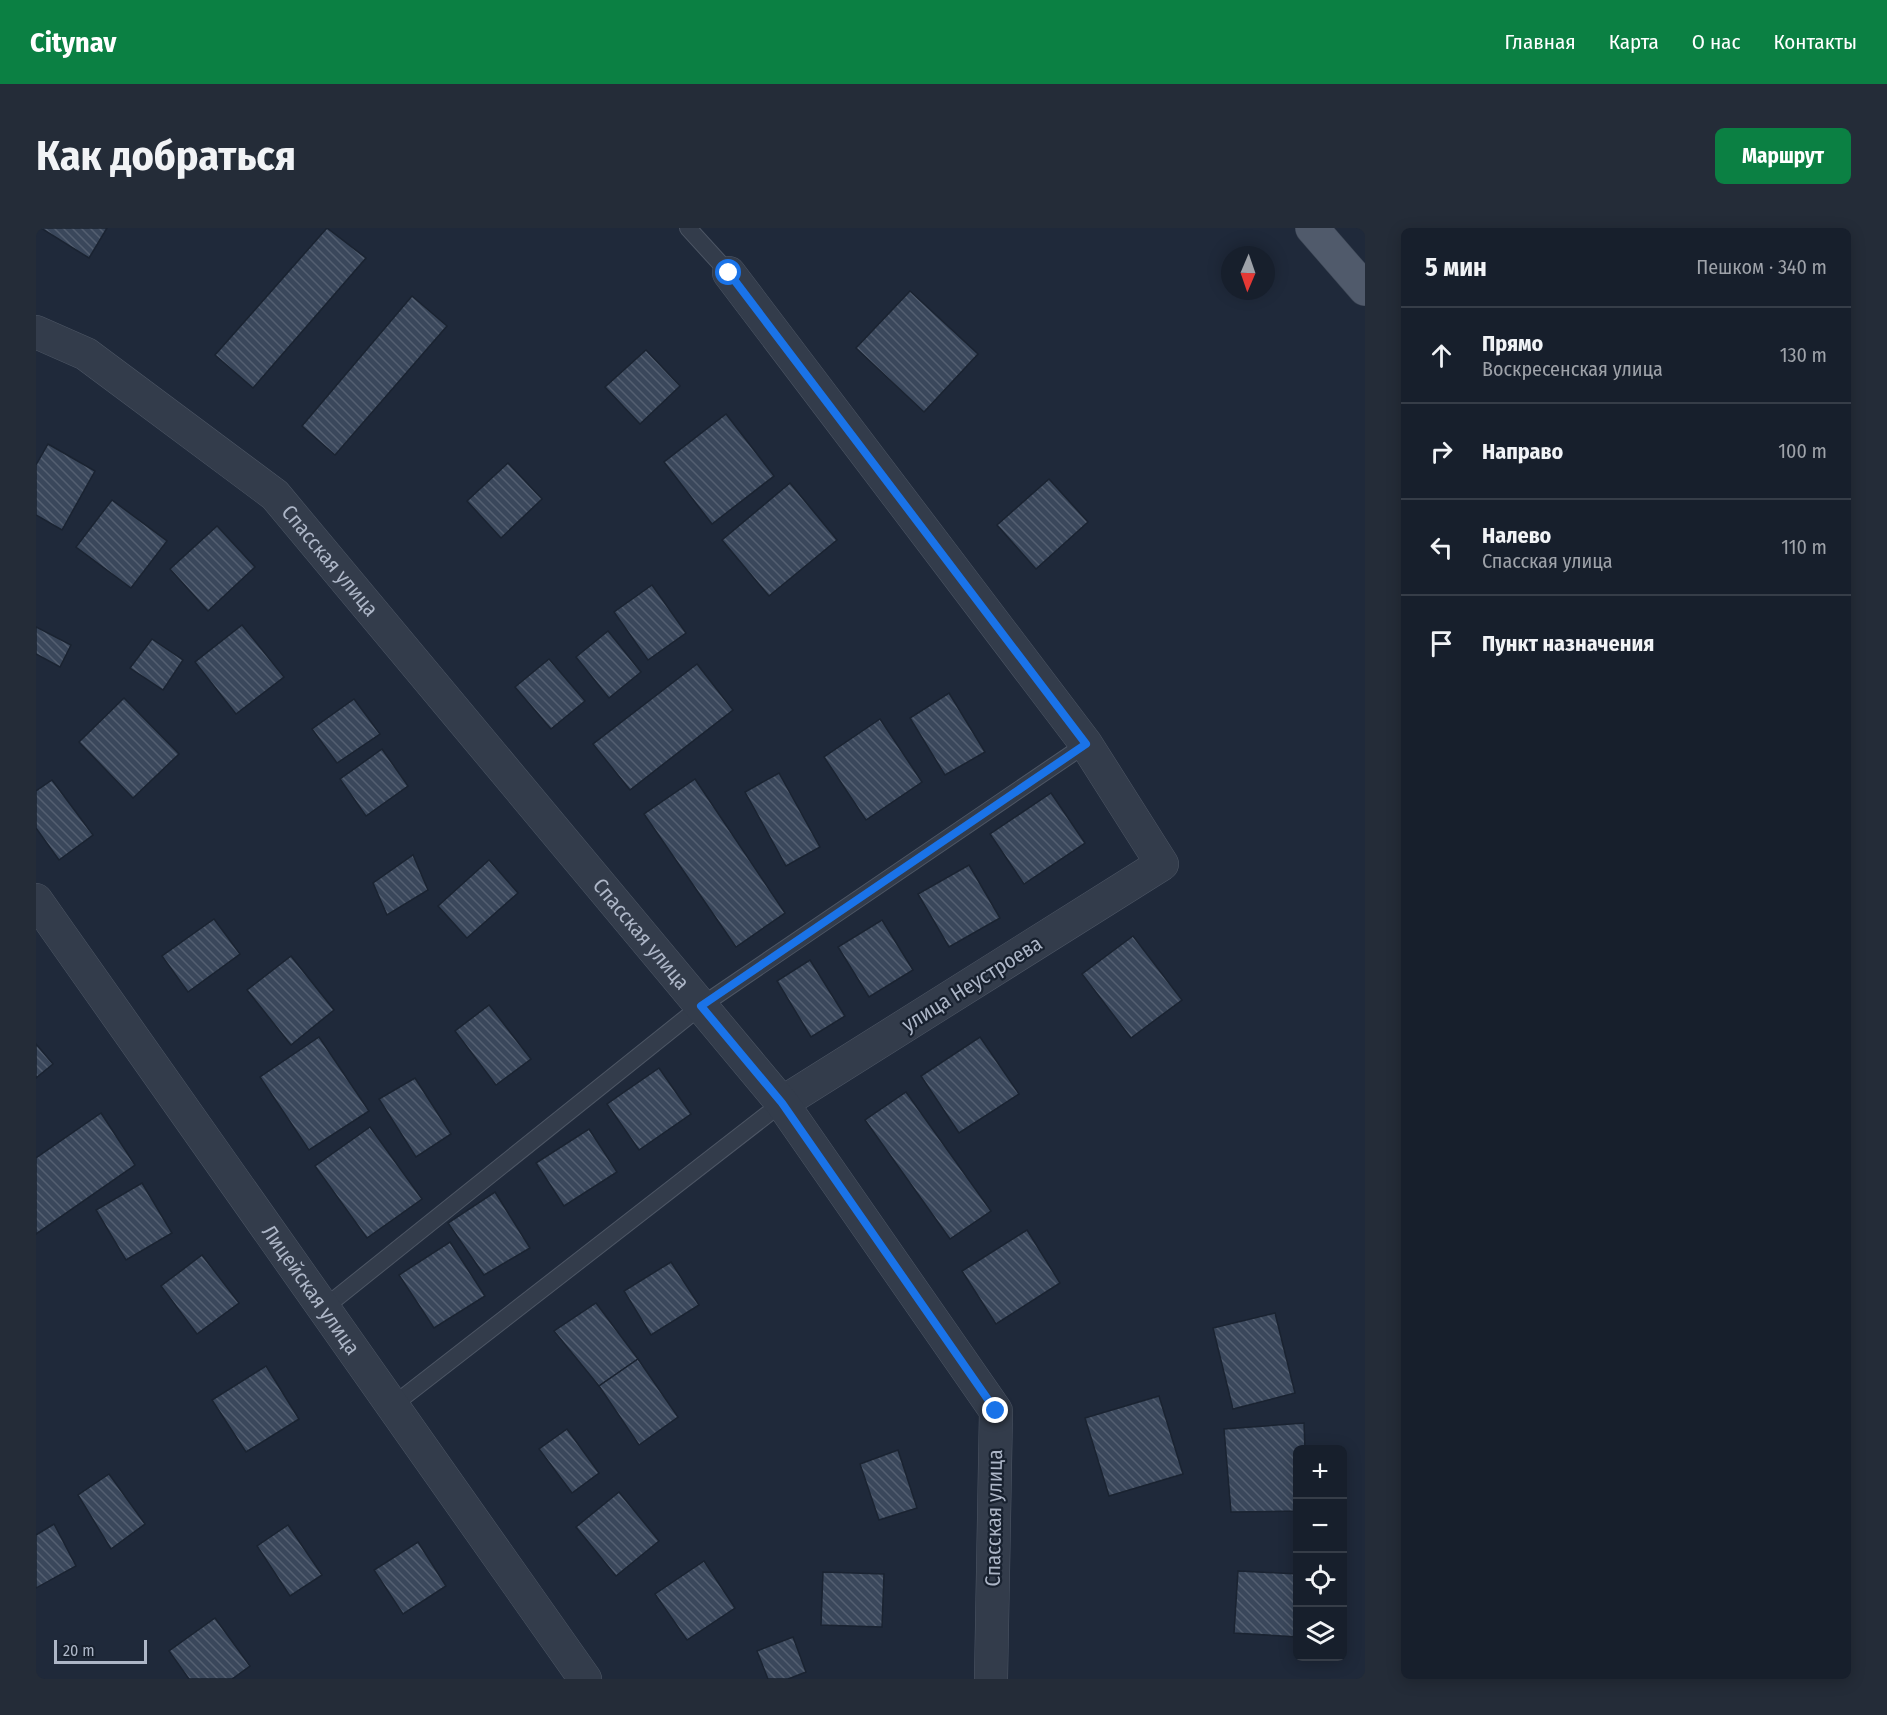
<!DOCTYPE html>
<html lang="ru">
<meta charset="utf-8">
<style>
:root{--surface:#171f2c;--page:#242c38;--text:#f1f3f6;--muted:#9ea2a9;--line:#363d48;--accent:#0b8043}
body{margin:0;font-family:"Fira Sans Condensed",sans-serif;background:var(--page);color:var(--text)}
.controls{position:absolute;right:18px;bottom:18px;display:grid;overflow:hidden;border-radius:9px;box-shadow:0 3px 15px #0003}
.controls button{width:54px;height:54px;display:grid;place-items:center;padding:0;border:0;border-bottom:2px solid var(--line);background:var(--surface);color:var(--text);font:30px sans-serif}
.compass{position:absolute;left:1185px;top:18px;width:54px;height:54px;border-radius:50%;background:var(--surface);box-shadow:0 3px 15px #0003;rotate:182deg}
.scale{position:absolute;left:18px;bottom:15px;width:93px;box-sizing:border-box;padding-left:6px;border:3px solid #adb6c7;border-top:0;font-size:16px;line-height:21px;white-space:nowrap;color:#adb6c7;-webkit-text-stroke:4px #18212f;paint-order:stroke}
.stop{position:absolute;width:18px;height:18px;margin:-14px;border:4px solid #1a73e8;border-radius:50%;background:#fff}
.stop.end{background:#1a73e8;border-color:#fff;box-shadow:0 2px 6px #0008}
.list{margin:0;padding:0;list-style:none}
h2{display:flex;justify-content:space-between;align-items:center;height:78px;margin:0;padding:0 24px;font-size:26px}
h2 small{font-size:20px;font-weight:400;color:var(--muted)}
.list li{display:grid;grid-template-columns:39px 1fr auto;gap:18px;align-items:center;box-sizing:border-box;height:96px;padding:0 24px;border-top:2px solid var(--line)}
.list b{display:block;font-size:22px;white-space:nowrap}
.list p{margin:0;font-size:20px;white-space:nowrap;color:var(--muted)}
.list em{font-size:20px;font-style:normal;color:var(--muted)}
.icon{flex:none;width:33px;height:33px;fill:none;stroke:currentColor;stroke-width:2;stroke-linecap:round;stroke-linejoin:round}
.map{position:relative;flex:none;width:1329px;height:1451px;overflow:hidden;border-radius:9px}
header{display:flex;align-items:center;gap:36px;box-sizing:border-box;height:84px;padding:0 30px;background:var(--accent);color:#fff}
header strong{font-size:28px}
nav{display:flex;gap:33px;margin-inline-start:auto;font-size:21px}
.intro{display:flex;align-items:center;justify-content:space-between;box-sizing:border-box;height:144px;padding:0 36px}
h1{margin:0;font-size:42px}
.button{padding:15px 27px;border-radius:9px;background:var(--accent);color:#fff;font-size:21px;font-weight:700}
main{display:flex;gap:36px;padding:0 36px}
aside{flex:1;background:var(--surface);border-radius:9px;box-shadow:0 3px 15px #0003}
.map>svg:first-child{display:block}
</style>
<header>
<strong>Citynav</strong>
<nav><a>Главная</a><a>Карта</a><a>О нас</a><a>Контакты</a></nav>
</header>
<div class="intro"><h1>Как добраться</h1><a class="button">Маршрут</a></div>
<main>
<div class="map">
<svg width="1329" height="1451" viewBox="0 0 1329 1451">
<defs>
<pattern id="building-back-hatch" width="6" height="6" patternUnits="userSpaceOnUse" patternTransform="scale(1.5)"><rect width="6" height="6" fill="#3a475b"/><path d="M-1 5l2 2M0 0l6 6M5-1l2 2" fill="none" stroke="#545f71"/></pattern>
</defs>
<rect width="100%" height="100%" fill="#1f293a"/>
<!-- building -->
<g fill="url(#building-back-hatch)" stroke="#1a2331" stroke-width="1.5">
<path d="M 5,0 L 71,0 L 53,30 Z"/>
<path d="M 291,0 L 330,30 L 217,160 L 179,127 Z"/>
<path d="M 874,63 L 942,126 L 888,184 L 820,120 Z"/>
<path d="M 376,68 L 411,98 L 299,227 L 266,198 Z"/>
<path d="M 610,122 L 644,158 L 604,196 L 569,159 Z"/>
<path d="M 690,186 L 738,248 L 676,296 L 628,234 Z"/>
<path d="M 12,216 L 59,243 L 26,302 L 0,287 L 0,237 Z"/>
<path d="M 472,235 L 506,271 L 465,310 L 431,273 Z"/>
<path d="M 1013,251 L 1052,294 L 1000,341 L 961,297 Z"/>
<path d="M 754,255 L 801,312 L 733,368 L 686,312 Z"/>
<path d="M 76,272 L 131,313 L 95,360 L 40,319 Z"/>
<path d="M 181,298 L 219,339 L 172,383 L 134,341 Z"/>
<path d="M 616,357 L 650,405 L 612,432 L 578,384 Z"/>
<path d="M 206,397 L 248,449 L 200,486 L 159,434 Z"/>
<path d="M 0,399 L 35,417 L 24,439 L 0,426 Z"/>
<path d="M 572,403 L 605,444 L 573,470 L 540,429 Z"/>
<path d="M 116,411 L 147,432 L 127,462 L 94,440 Z"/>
<path d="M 513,431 L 549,473 L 515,501 L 479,459 Z"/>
<path d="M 661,436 L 697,482 L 594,562 L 557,516 Z"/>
<path d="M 913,465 L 949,524 L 909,547 L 874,490 Z"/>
<path d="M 88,470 L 143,526 L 97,570 L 43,514 Z"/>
<path d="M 318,471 L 344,506 L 301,535 L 276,501 Z"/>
<path d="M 844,491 L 886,554 L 830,592 L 788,529 Z"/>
<path d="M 346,521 L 372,558 L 330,588 L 304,551 Z"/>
<path d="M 743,545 L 784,619 L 750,638 L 709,564 Z"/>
<path d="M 659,551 L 749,685 L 700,719 L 608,586 Z"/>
<path d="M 16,552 L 57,607 L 23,632 L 0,600 L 0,563 Z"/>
<path d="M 1015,565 L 1049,615 L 988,656 L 954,606 Z"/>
<path d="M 377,627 L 392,662 L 351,687 L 337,655 Z"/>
<path d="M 453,632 L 482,665 L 431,710 L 402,678 Z"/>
<path d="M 933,637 L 964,690 L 913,719 L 882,666 Z"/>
<path d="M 178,691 L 204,726 L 152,764 L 126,728 Z"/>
<path d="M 846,692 L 877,742 L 833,769 L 802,719 Z"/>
<path d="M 1097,708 L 1146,772 L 1095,810 L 1046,746 Z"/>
<path d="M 255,728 L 298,782 L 255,817 L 211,762 Z"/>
<path d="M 774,732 L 809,788 L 775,809 L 741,753 Z"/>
<path d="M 453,777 L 495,831 L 460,857 L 419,803 Z"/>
<path d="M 283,809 L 333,883 L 273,922 L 224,849 Z"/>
<path d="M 944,809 L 983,866 L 923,905 L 885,848 Z"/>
<path d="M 0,816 L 17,836 L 0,850 Z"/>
<path d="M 623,840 L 655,886 L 603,922 L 571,876 Z"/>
<path d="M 379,850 L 415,906 L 380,929 L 343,871 Z"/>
<path d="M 870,864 L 955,983 L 914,1011 L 829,892 Z"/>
<path d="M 65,885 L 99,937 L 0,1006 L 0,930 Z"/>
<path d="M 334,899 L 386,971 L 331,1010 L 279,938 Z"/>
<path d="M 553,901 L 581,944 L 528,978 L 500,935 Z"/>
<path d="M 106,955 L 136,1005 L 90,1032 L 60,982 Z"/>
<path d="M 459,964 L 494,1020 L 448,1047 L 412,995 Z"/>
<path d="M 991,1002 L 1024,1055 L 960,1096 L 926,1043 Z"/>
<path d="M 414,1014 L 449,1068 L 398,1100 L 363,1047 Z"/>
<path d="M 166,1027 L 203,1075 L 161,1106 L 125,1058 Z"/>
<path d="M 635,1034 L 663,1077 L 615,1107 L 588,1063 Z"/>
<path d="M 560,1075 L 602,1131 L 563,1158 L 518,1103 Z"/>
<path d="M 1239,1085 L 1259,1165 L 1197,1181 L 1177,1100 Z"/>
<path d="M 602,1131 L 642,1189 L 603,1217 L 563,1158 Z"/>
<path d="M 230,1138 L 263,1191 L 210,1224 L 176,1172 Z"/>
<path d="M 1123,1168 L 1147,1246 L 1073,1268 L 1049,1190 Z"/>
<path d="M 1268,1195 L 1269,1222 L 1262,1222 L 1262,1283 L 1195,1284 L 1188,1201 Z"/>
<path d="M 531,1201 L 563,1245 L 536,1265 L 503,1221 Z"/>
<path d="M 862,1222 L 881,1280 L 843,1292 L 824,1236 Z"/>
<path d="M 73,1246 L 109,1296 L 75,1321 L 42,1267 Z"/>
<path d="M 583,1264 L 623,1313 L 580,1348 L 540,1299 Z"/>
<path d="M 18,1296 L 40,1338 L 0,1360 L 0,1307 Z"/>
<path d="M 252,1297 L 286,1347 L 254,1368 L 221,1318 Z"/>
<path d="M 382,1314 L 410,1358 L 367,1386 L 338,1342 Z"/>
<path d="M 668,1333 L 699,1380 L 651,1412 L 619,1366 Z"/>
<path d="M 1202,1343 L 1262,1346 L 1262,1409 L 1198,1405 Z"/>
<path d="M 787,1344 L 848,1346 L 846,1399 L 785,1397 Z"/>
<path d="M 179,1390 L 214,1438 L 196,1451 L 153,1451 L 133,1423 Z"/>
<path d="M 757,1409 L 770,1444 L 752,1451 L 732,1451 L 721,1423 Z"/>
</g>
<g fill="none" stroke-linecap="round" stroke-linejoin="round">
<!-- service casing -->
<g stroke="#4d5665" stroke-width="18">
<g id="service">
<path d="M 652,0 L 693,45"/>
<path d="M 288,1080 L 665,778 L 1050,516"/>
<path d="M 356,1178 L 746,875"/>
</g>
</g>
<!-- minor casing -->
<g stroke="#4d5665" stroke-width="34">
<g id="minor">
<path d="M 693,45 L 1050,516 L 1126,636 L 746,875"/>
<path id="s1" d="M 0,104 L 50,126 L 239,267 L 746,875 L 960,1183 L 955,1451"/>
<path id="s2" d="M 0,672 L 549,1451"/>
</g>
</g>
<!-- primary casing -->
<g stroke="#3c4554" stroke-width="34">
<path id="primary" d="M 1276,0 L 1329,61"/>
</g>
<!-- service -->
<use href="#service" stroke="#333c4b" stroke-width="16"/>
<!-- minor -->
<use href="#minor" stroke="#333c4b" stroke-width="33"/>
<!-- primary -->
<use href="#primary" stroke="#505a6b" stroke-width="33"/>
</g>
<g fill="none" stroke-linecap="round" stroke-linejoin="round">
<!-- route -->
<path stroke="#1a73e8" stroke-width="8" d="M 693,45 L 1050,516 L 665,778 L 746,875 L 960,1183"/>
</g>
<g text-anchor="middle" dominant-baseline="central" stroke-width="4.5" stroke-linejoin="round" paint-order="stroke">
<!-- street labels -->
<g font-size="21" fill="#adb6c7" stroke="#18212f">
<text stroke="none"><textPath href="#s1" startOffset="376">Спасская улица</textPath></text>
<text stroke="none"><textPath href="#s1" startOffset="862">Спасская улица</textPath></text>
<text transform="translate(936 756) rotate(-32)">улица Неустроева</text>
<text stroke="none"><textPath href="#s2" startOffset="477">Лицейская улица</textPath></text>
<text transform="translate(958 1290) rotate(-89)">Спасская улица</text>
</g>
</g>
</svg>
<div class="controls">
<button>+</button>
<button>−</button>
<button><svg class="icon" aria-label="locate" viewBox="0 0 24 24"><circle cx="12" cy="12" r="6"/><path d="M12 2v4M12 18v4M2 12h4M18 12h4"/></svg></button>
<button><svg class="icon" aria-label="layers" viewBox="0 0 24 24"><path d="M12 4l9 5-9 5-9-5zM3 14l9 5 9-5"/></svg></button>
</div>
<svg class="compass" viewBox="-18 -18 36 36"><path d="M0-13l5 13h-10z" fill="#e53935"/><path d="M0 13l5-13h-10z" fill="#9ea2a9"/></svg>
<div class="scale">20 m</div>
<div class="stop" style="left:693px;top:45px"></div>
<div class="stop end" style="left:960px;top:1183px"></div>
</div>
<aside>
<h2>5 мин<small>Пешком · 340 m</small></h2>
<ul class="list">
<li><svg class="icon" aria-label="ahead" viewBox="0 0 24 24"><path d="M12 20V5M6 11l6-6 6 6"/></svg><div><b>Прямо</b><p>Воскресенская улица</p></div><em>130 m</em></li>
<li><svg class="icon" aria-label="right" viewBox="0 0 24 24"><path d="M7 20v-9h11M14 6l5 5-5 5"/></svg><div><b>Направо</b></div><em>100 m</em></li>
<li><svg class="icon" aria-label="left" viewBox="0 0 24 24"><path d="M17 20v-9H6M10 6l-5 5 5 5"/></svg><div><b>Налево</b><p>Спасская улица</p></div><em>110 m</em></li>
<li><svg class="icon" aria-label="arrive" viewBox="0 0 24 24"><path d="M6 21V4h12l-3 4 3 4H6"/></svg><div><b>Пункт назначения</b></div></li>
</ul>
</aside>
</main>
